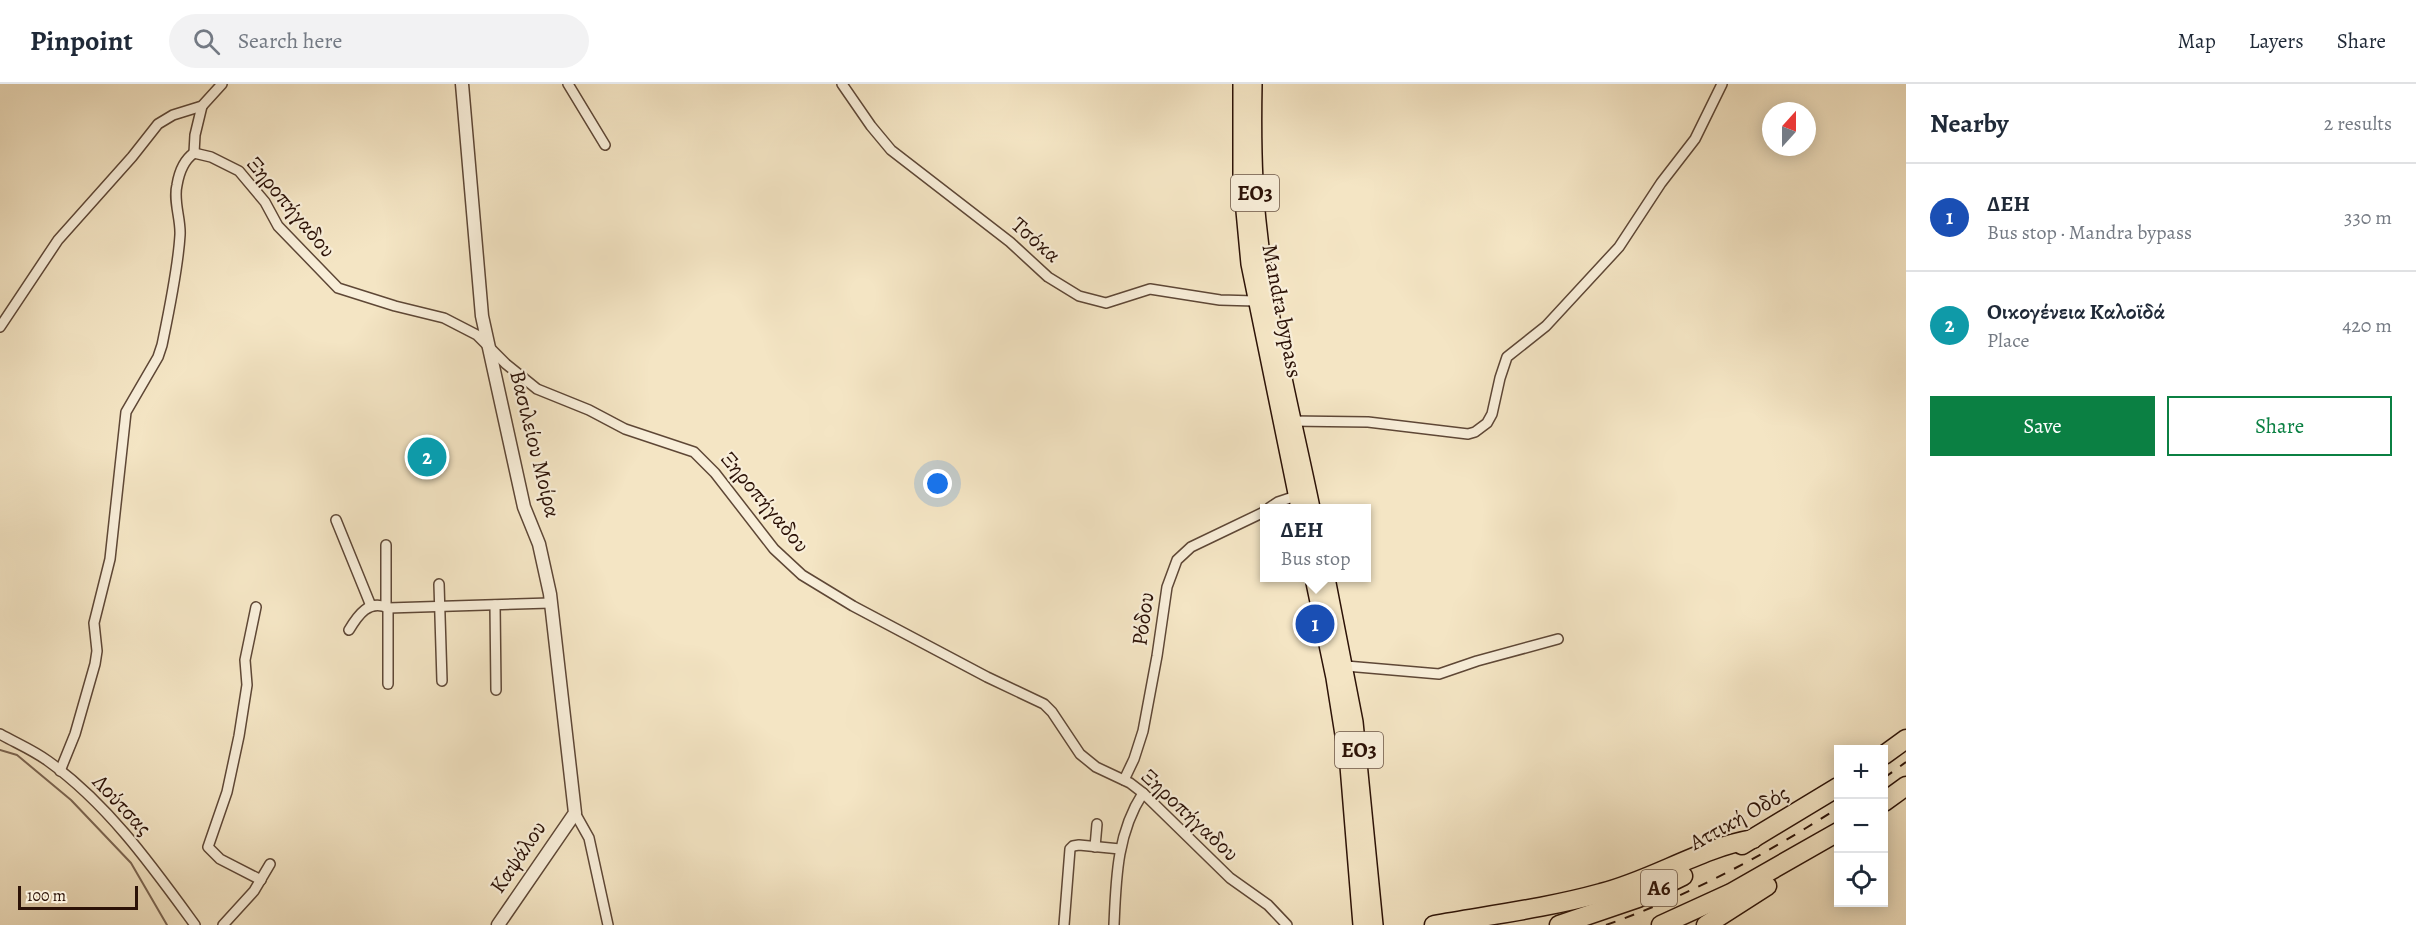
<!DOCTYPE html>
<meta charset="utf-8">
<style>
:root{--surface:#fff;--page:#f2f2f3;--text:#1f2937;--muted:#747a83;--line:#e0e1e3;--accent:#0b8043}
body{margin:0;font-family:Alegreya,serif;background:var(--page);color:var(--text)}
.controls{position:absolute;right:18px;bottom:18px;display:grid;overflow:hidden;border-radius:0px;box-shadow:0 3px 15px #0003}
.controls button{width:54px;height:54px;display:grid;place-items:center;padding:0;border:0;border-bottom:2px solid var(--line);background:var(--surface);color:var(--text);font:30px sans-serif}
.compass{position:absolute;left:1762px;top:18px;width:54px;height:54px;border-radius:50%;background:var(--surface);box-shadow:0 3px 15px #0003;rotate:21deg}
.scale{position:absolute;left:18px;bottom:15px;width:120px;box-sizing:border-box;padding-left:6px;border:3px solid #2c1207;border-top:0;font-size:16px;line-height:21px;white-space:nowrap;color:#2c1207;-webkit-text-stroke:4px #f8eed9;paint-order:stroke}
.you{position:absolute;left:938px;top:400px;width:21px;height:21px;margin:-15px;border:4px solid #fff;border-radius:50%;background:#1a73e8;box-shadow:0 0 0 9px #1a73e833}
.badge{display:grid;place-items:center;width:39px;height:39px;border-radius:50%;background:var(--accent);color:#fff;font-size:20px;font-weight:700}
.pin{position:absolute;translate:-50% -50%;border:3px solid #fff;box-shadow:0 2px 6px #0006}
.popup{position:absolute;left:1260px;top:420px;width:111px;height:78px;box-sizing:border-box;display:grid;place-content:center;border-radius:0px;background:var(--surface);filter:drop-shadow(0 2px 4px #0005);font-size:20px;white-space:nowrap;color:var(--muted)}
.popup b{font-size:22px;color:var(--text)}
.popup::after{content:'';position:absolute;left:50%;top:100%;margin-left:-12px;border:12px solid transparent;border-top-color:var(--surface)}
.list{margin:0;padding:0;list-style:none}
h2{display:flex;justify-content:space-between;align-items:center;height:78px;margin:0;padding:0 24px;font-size:26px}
h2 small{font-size:20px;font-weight:400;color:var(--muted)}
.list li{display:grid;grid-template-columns:39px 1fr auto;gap:18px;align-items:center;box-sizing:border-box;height:108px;padding:0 24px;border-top:2px solid var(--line)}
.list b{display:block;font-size:22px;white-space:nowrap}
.list p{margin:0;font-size:20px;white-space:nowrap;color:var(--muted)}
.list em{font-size:20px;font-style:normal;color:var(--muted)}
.actions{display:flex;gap:12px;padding:18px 24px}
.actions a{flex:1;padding:14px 0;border:2px solid var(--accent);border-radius:0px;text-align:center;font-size:21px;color:var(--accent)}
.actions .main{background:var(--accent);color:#fff}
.icon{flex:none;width:33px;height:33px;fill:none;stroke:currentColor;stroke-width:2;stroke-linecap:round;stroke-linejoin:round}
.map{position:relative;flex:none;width:1906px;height:841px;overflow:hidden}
header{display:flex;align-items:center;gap:36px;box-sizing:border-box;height:84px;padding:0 30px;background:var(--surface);border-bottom:2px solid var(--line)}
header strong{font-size:28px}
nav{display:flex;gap:33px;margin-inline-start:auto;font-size:21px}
.search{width:420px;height:54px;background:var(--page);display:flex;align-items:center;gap:15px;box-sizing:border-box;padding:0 21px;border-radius:33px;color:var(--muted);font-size:22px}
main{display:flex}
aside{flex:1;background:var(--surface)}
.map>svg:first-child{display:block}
</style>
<header>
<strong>Pinpoint</strong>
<div class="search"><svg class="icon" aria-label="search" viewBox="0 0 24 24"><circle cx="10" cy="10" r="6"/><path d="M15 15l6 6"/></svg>Search here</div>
<nav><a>Map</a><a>Layers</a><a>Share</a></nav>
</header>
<main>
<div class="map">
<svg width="1906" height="841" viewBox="0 0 1906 841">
<rect width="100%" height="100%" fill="#f4e5c4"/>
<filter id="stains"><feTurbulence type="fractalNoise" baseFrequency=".00333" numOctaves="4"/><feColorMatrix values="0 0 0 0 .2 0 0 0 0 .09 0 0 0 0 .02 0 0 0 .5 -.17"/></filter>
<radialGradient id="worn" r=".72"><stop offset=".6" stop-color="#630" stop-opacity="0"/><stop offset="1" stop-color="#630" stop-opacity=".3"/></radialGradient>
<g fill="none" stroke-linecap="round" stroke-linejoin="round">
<!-- stream -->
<path stroke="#7b6552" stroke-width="2" d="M 0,666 L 17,671 L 71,716 L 131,779 L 167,841"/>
<!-- minor casing -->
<g stroke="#5e4736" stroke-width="12">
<g id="minor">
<path d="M 568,0 L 605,61"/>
<path d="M 842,0 L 871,42 L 891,66 L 1010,158 L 1048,193 L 1079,212 L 1106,219 L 1150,205 L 1220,216 L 1255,217"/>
<path d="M 194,69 L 211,73 L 239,87 L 265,118 L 278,142 L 338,204 L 395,222 L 444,234 L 477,251 L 506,280 L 537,305 L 589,326 L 625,345 L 694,368 L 715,389 L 774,465 L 802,491 L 853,522 L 987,593 L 1044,620 L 1052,628 L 1080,670 L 1096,683 L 1130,699 L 1143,709 L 1230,794 L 1268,821 L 1287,841"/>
<path d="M 194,69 L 195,51 L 202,22"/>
<path d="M 0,243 L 58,156 L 132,73 L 158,40 L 173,31 L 202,22 L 222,0"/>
<path d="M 1290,337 L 1368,338 L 1468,350 L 1475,348 L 1487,339 L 1492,330 L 1500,294 L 1507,273 L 1546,242 L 1619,163 L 1661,99 L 1695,55 L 1722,0"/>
<path d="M 1269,424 L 1278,418 L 1299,411"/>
<path d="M 336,436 L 371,522"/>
<path d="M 439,500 L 442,597"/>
<path d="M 495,521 L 496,606"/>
<path d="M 386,522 L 386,461"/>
<path d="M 256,523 L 245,576 L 247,601 L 239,652 L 227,708 L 208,763 L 220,775 L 261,796"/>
<path d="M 388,524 L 388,600"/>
<path d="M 349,546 C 358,531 369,515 388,524 L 550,519"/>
<path d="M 1346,582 L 1439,590 L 1477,577 L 1558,555"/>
<path d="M 0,650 C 16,659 33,666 48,677 C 108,720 152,782 195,841"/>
<path d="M 60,687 L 75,650 L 95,580 L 97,567 L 94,539 L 110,475 L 126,328 L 158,273 L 162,261 C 169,227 178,185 180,151 C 181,135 173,117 177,101 C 179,89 184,76 194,69"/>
<path d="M 1124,696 L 1134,675 L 1143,647 L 1157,572 L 1167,503 L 1177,476 L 1191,463 L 1264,428"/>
<path d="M 575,729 L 589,754 L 608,841"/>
<path d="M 1095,763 L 1097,740"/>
<path d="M 223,841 L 254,807 L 270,780"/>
<path d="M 1064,841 L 1070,765 L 1073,762 L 1079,761 L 1120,765"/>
<path d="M 1114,841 C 1116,794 1117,749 1143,709"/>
</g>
</g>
<!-- tertiary casing -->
<g stroke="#5e4736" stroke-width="15">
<path id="tertiary" d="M 462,0 L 482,232 L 524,423 L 539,460 L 550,510 L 575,729 L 498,841"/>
</g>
<!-- primary casing -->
<g stroke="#2c1207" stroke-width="18">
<g id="primary">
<path d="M 1241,0 L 1241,95 L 1249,180 L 1299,424"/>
<path d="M 1254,0 C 1253,49 1253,97 1259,146 C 1269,240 1293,332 1312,424"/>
<path d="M 1313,494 L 1334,594 L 1348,682 L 1361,841"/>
<path d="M 1327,494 L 1355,638 L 1375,841"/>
</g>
</g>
<!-- motorway casing -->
<g stroke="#2c1207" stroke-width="21">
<g id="motorway">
<path d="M 1884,671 L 1906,655"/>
<path d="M 1884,718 L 1906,702"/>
<path d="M 1742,761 L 1838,703"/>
<path d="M 1434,841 C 1490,831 1547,824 1601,809 C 1653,796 1700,764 1753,755"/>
<path d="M 1559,841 L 1638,814 L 1683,792"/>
<path d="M 1661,841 L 1731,809 L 1838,748"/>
<path d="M 1706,841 L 1767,802"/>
</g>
</g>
<!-- minor -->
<use href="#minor" stroke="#f8eed9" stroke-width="9"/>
<!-- tertiary -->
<use href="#tertiary" stroke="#f8eed9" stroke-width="12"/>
<!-- primary -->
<use href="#primary" stroke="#f4e5c4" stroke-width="15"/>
<!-- motorway -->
<use href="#motorway" stroke="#f4e5c4" stroke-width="18"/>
<!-- rail -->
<g stroke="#2c1207" stroke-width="2" stroke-dasharray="10 10" stroke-linecap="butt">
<path d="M 1884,694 L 1906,678"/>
<path d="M 1606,841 C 1688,812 1765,771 1838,724"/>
</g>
</g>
<g text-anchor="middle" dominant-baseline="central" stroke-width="4.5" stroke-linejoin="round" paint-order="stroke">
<!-- shield labels -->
<g fill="#f8eed9" stroke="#695446" stroke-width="1.5">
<rect x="1231" y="91" width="48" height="36" rx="4.5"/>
<rect x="1335" y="648" width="48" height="36" rx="4.5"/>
<rect x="1641" y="786" width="36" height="36" rx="4.5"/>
</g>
<g font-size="21" font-weight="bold" fill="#2c1207">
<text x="1255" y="109">ΕΟ3</text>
<text x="1359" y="666">ΕΟ3</text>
<text x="1659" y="804">Α6</text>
</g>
<!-- street labels -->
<g font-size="22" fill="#2c1207" stroke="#f8eed9">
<text transform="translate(291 123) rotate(50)">Ξηροπήγαδου</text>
<text transform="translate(1036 156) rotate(41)">Τσόκα</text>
<text transform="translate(1282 227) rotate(79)">Mandra bypass</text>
<text transform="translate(535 360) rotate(76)">Βασιλείου Μοίρα</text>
<text transform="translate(765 418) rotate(50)">Ξηροπήγαδου</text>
<text transform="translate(1143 535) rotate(-82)">Ρόδου</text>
<text transform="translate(122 721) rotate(47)">Λούτσας</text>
<text transform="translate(1190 731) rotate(43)">Ξηροπήγαδου</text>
<text transform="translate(1739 734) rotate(-29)">Αττική Οδός</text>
<text transform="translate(518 773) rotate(-56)">Καψάλου</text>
</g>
</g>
<rect width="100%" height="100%" filter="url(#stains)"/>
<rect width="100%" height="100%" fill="url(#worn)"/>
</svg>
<div class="controls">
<button>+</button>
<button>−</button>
<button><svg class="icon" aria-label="locate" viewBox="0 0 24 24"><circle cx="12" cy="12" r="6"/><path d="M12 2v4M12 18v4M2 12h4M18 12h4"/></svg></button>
</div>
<svg class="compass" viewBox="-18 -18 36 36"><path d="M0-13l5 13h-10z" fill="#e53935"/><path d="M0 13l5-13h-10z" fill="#747a83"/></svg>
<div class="scale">100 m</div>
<div class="you"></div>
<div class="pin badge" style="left:1315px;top:540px;background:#1a4fb4">1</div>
<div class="popup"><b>ΔΕΗ</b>Bus stop</div>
<div class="pin badge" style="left:427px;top:373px;background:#0f9aa8">2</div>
</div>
<aside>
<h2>Nearby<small>2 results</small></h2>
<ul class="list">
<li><span class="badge" style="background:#1a4fb4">1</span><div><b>ΔΕΗ</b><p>Bus stop · Mandra bypass</p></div><em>330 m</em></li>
<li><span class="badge" style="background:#0f9aa8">2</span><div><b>Οικογένεια Καλοϊδά</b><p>Place</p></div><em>420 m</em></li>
</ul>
<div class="actions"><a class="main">Save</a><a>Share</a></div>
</aside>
</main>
